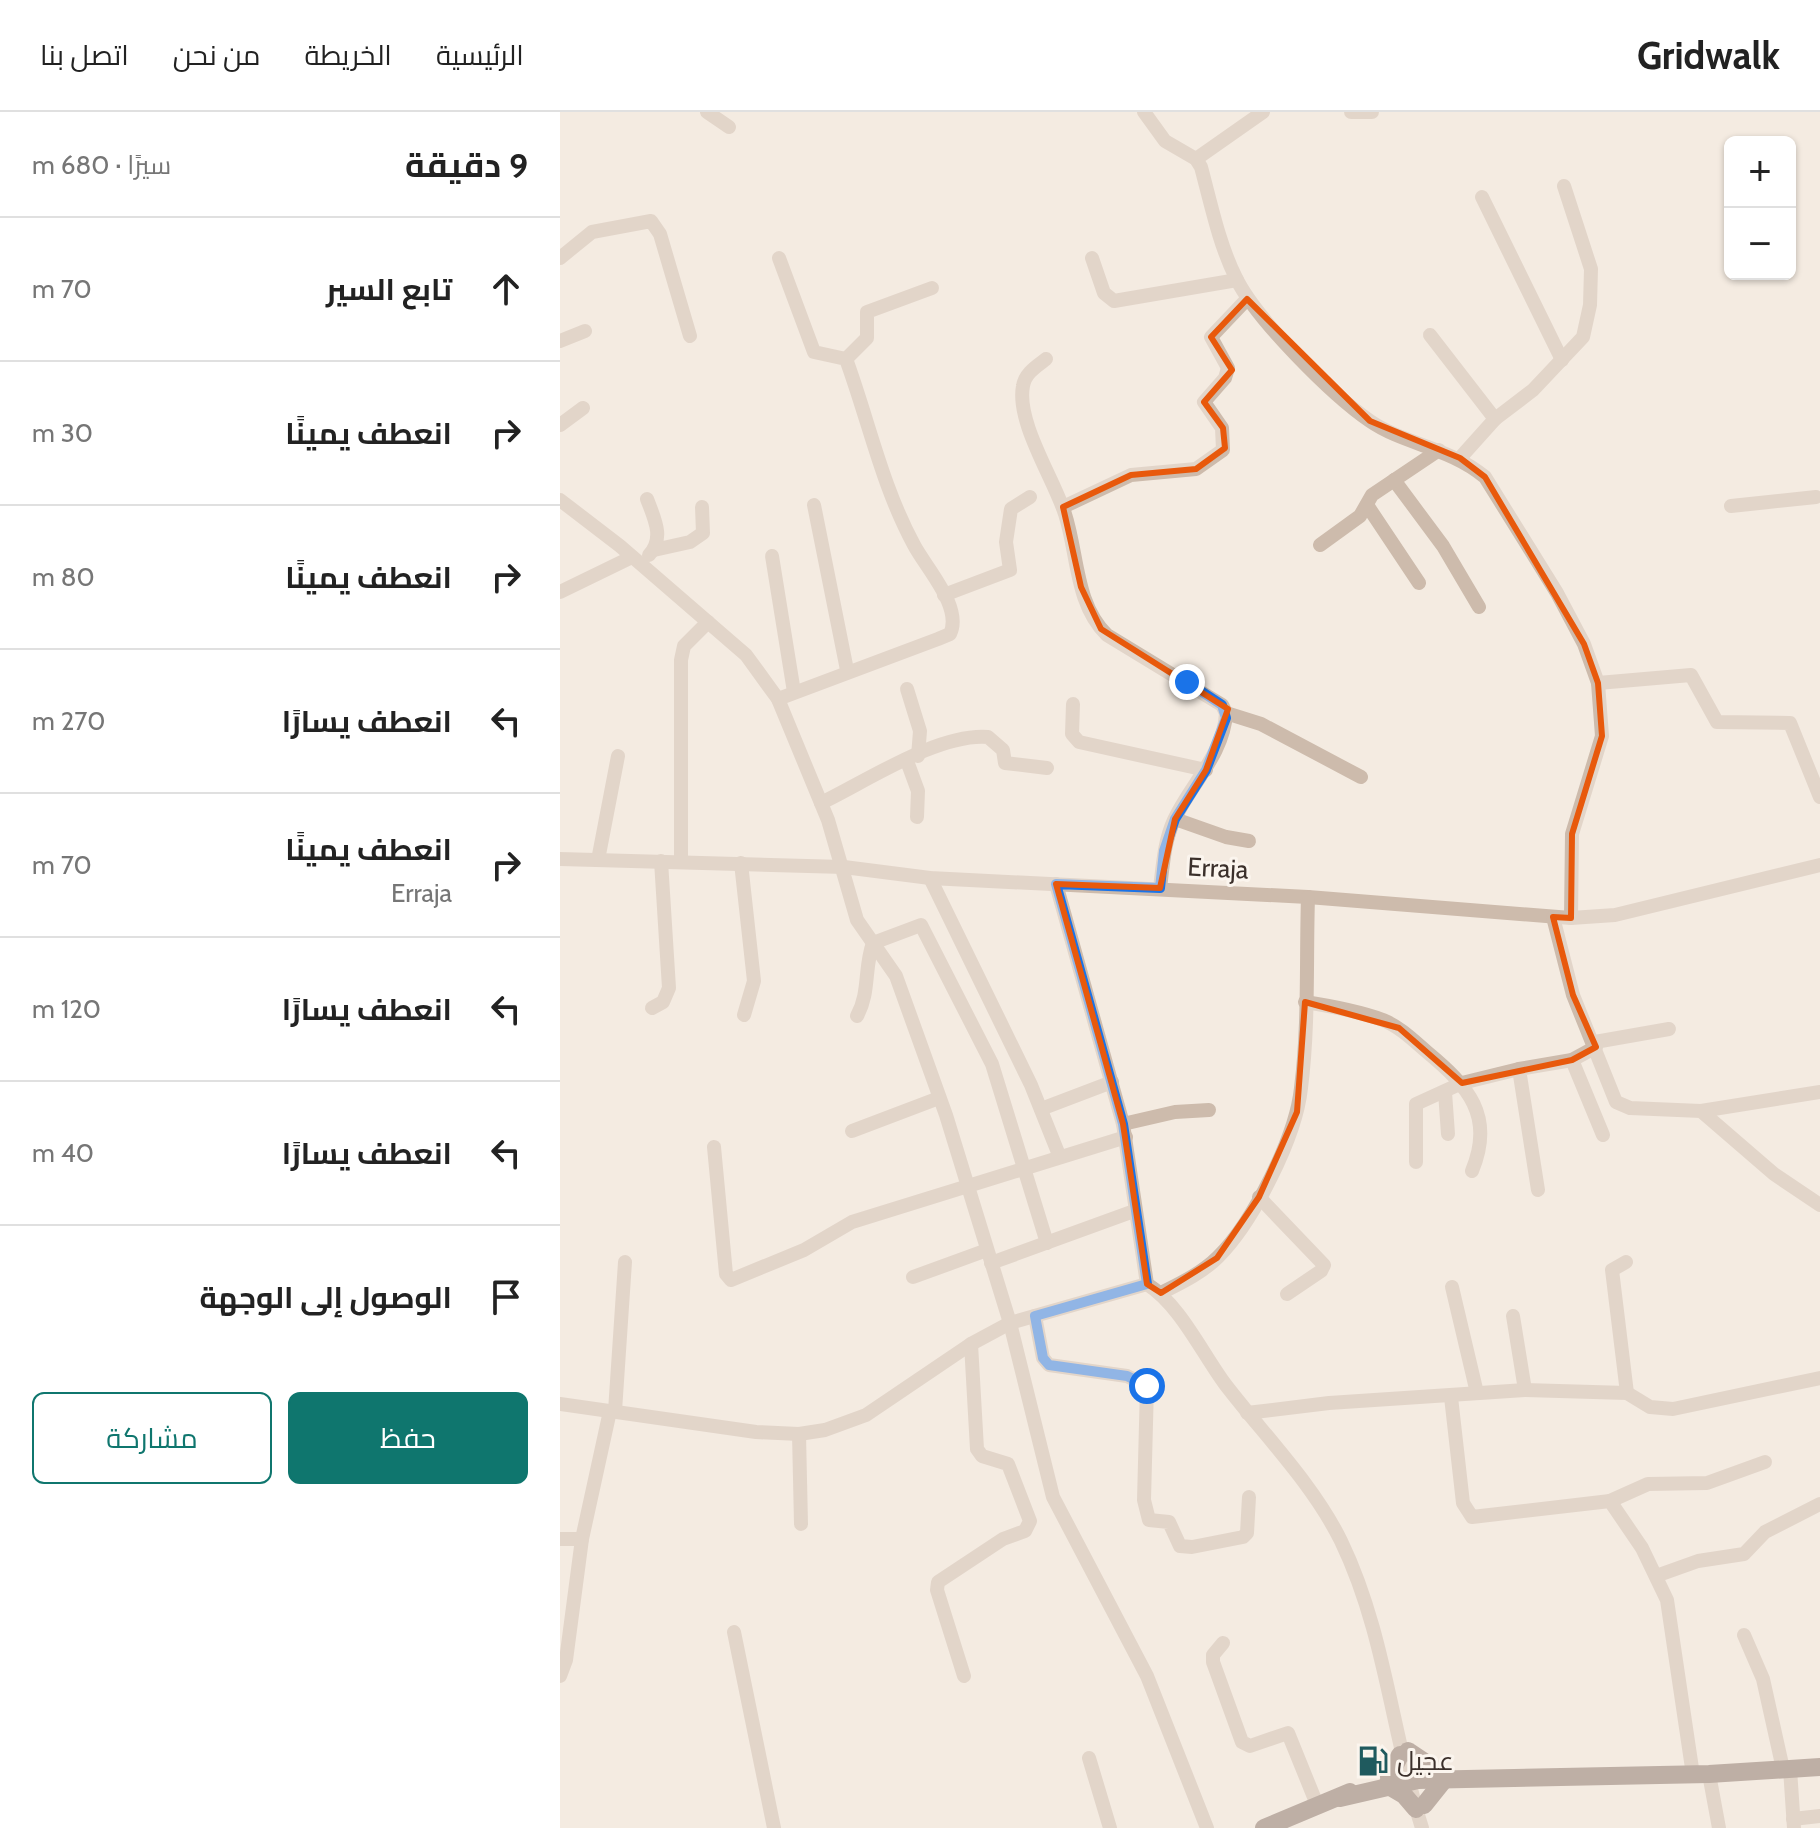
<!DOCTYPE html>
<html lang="ar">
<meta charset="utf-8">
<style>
:root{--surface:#fff;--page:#f6f6f6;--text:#222;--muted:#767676;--line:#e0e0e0;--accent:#0f766e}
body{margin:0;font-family:Cabin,Cairo,sans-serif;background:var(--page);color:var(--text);direction:rtl}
.controls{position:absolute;right:24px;top:24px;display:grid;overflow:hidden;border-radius:12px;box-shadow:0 2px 6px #0004}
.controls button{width:72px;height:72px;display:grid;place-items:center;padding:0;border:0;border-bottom:2px solid var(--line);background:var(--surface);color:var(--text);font:40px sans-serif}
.stop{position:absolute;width:24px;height:24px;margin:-18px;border:6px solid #1a73e8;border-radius:50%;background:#fff}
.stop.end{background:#1a73e8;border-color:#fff;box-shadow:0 2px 8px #0008}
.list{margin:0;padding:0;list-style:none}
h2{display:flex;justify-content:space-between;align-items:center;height:104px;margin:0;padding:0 32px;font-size:34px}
h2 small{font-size:26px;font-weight:400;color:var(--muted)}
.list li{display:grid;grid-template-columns:52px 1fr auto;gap:24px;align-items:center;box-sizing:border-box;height:144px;padding:0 32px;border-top:2px solid var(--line)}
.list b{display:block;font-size:30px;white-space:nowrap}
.list p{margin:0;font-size:26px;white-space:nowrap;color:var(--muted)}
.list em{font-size:26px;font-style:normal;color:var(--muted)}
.actions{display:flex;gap:16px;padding:24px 32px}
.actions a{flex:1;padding:18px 0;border:2px solid var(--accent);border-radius:12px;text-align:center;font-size:28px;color:var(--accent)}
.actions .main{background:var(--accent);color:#fff}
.icon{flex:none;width:44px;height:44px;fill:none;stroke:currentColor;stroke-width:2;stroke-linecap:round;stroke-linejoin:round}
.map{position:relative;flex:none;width:1260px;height:1716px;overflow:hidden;direction:ltr}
header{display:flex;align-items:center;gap:48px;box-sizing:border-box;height:112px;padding:0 40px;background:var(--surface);border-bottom:2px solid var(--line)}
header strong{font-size:38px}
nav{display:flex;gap:44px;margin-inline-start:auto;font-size:28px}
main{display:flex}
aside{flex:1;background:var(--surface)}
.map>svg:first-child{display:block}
</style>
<header>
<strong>Gridwalk</strong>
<nav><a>الرئيسية</a><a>الخريطة</a><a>من نحن</a><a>اتصل بنا</a></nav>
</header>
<main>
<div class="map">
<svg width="1260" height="1716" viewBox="0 0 1260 1716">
<rect width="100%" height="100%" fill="#f4ebe1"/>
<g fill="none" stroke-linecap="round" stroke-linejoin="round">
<!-- minor -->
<g stroke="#cdbbac" stroke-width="14">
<path d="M 147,0 L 169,15"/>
<path d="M 584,0 L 605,29 L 636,47 L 641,55 C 651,92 659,132 676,166 C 696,207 772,283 810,309 C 845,333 889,335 925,365 L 997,481 L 1024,532 L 1038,571 L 1042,624 L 1012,722 L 1011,806"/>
<path d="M 791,0 L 812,0"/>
<path d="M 636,47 L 703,0"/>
<path d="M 922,85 L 1002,248"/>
<path d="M 0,146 L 32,120 L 91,109 L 100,122 L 130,224"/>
<path d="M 532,146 L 544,181 L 554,189 L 677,168"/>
<path d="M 870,223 L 935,307 L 900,346"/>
<path d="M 0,229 L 25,219"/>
<path d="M 286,247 L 307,226 L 307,200 L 372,176"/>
<path d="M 486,247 C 477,254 465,261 463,274 C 456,310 494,367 505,402 C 518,442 515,492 547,523 L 662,593 L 666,601 C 664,642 630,673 614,708 C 604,730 603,753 600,776"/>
<path d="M 935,307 L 973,278 L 1023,225 L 1030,193 L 1031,157 L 1004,74"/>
<path d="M 0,313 L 23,296"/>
<path d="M 834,368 L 883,434 L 919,495"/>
<path d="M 87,387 C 94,406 105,426 89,443"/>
<path d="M 0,388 L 60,434 L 186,543 L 218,587 L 268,708 L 297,808 L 336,864 L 386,1003 L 450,1211 L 493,1385 L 587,1564 L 647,1716"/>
<path d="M 254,393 L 287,558"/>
<path d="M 807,393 L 859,471"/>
<path d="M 1171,394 L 1256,385"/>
<path d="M 503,395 L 571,363 L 636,357 L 663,338 L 662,316 L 644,290 L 665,266 L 668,256 L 651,225 L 687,187"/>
<path d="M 760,433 L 800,404 L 812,383 L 879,338"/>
<path d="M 94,438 L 130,430 L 143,421 L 142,395"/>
<path d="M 212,444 L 234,580"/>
<path d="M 0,480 L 72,445"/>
<path d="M 384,483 L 450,458 L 446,430 L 451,397 L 470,385"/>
<path d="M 1038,571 L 1131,563 L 1157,610 L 1230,611 L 1260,685"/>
<path d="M 347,577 L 360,619 L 358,644"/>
<path d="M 218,587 L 378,527 L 390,522 C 403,495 366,456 354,433 C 322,374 309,310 286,247 L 254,240 L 219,146"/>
<path d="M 513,592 L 512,622 L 519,630 L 646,658"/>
<path d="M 666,601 L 701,612 L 801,665"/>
<path d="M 347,649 L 358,679 L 357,705"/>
<path d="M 261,691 C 307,669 378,621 428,625 L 443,638 L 445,651 L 487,656"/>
<path d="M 615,707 L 666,725 L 689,729"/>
<path d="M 0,747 L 284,755 L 370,766 L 748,785 L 1011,806 L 1055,803 L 1260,753"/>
<path d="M 38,748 L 58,644"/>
<path d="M 121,750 L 121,548 L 124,534 L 148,510"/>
<path d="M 181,751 L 194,869 L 184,903"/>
<path d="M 370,766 L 471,973 L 499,1043"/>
<path d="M 496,772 L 563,1012 L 587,1172 C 620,1193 642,1241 665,1272 C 704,1323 753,1372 781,1429 C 825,1520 832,1622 862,1716"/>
<path d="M 993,805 L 1013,883 L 1056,990 L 1070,996 L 1141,999 L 1214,1062 L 1260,1093"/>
<path d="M 745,890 C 771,894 798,899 823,908 C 840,915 853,928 867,940 C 908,974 935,1004 912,1059"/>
<path d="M 92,896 L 103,890 L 109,876 L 101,749"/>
<path d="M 297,904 C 310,881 304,855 313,831 L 361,813 L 432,952 L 487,1131"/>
<path d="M 1035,930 L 1109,917"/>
<path d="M 1012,948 L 1043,1023"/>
<path d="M 885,980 L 888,1022"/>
<path d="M 481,997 L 552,970"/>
<path d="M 1141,999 L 1260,980"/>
<path d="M 563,1012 L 615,1000 L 649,998"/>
<path d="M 292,1019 L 379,986"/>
<path d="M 154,1035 L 166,1162 L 171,1168 L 244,1138 L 292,1110 L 566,1025"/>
<path d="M 856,1050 L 856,992 L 902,971 L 959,957"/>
<path d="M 978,1078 L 959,957 L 1012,948 L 1036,935"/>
<path d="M 699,1085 L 764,1153 L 761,1159 L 727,1182"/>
<path d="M 1066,1150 L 1052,1158 L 1067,1281"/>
<path d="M 431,1151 L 574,1099"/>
<path d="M 353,1165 L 427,1138"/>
<path d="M 892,1175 L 917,1281"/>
<path d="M 601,1181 C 621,1171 642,1161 658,1145 C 693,1110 736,1025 741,976 C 749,913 746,848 748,785"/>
<path d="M 475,1204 L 483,1246 L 489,1253 L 567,1264 L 587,1274 L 584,1388 L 589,1408 L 609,1410 L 620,1434 L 632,1435 L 683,1425 L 687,1421 L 689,1385"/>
<path d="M 953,1204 L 965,1278"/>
<path d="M 891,1285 L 903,1391 L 912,1405 L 1050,1389 L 1082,1436 L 1107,1488 L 1133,1663"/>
<path d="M 0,1292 L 196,1320 L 239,1322 L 265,1318 L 306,1303 L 411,1232 L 450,1211 L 587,1172"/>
<path d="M 55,1299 L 65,1150"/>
<path d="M 687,1301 L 769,1291 L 965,1278 L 1067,1281 L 1090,1295 L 1113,1297 L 1260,1266"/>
<path d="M 239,1322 L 241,1412"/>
<path d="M 1050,1389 L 1088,1372 L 1147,1371 L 1205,1350"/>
<path d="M 0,1427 L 22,1427"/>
<path d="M 1096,1464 L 1138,1449 L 1184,1442 L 1205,1420 L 1260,1392"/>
<path d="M 174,1520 L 214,1716"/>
<path d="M 1184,1523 L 1203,1567 L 1223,1657"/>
<path d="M 663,1531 L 653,1543 L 653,1550 L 682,1630 L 690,1634 L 728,1621 L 758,1695"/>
<path d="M 0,1564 L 6,1548 L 22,1427 L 50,1299"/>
<path d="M 404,1564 L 377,1478 L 378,1470 L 443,1427 L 465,1419 L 470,1409 L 448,1352 L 422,1344 L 417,1337 L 411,1232"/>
<path d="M 529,1646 L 550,1716"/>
<path d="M 1230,1657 L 1234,1716"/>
<path d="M 1149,1662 L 1159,1716"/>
<path d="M 1233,1707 L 1260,1704"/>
</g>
<!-- major -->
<g stroke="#7d675c" stroke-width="18">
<path d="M 848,1639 L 878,1659"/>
<path d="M 829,1665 L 840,1643"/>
<path d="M 827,1673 L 844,1683 L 856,1697"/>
<path d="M 780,1686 L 858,1668 L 1149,1662 L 1260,1655"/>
<path d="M 864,1693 L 884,1668"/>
<path d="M 704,1716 L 790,1680"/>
</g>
</g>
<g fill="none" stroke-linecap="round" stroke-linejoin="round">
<!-- route -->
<path stroke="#1a73e8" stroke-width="10" d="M 587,1274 L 567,1264 L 489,1253 L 483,1246 L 475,1204 L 587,1172 L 563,1012 L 496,772 L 600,776 L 604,739 L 615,707 L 646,658 L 666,606 L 662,593 L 627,570"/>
</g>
<!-- marked area -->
<path d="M0 0H1260V1716H0ZM 687,187 L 810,309 L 900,346 L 925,365 L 1024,532 L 1038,571 L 1042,624 L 1012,722 L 1011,806 L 993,805 L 1013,883 L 1036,935 L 1012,948 L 902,971 L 839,916 L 745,890 L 737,1000 L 699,1085 L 657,1146 L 601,1181 L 587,1172 L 563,1012 L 496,772 L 600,776 L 615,707 L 646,658 L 668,597 L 541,517 L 521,475 L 503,395 L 571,363 L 636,357 L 665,336 L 663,316 L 644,290 L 672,258 L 651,225 Z" fill="#f4ebe1" fill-opacity=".55" fill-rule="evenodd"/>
<path fill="none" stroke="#e8590c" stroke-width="6" stroke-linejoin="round" d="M 687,187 L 810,309 L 900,346 L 925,365 L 1024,532 L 1038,571 L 1042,624 L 1012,722 L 1011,806 L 993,805 L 1013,883 L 1036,935 L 1012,948 L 902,971 L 839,916 L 745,890 L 737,1000 L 699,1085 L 657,1146 L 601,1181 L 587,1172 L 563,1012 L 496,772 L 600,776 L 615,707 L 646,658 L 668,597 L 541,517 L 521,475 L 503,395 L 571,363 L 636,357 L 665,336 L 663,316 L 644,290 L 672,258 L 651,225 Z"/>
<!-- icons -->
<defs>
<g id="fuel-bare" transform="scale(2.4)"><path d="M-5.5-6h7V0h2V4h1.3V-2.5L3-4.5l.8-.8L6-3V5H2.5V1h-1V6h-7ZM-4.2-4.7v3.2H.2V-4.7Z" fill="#1f5a5e" stroke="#fbf5ee" stroke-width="2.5" paint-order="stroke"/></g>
</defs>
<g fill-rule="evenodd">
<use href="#fuel-bare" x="813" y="1649"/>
</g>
<g text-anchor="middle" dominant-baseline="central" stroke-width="6" stroke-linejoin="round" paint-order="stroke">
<!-- street labels -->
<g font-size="26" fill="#3b302b" stroke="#fbf5ee">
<text transform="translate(658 756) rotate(3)">Erraja</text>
</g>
<!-- poi labels -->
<g font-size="26" fill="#3b302b" stroke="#fbf5ee" text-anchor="start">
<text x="837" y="1649">عجيل</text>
</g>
</g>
</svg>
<div class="controls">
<button>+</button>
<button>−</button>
</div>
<div class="stop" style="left:587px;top:1274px"></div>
<div class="stop end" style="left:627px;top:570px"></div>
</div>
<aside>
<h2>9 دقيقة<small>سيرًا · 680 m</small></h2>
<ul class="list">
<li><svg class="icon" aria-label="ahead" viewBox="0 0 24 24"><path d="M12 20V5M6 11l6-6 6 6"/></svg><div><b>تابع السير</b></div><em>70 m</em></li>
<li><svg class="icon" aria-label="right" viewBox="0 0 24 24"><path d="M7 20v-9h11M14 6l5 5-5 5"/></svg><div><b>انعطف يمينًا</b></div><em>30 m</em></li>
<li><svg class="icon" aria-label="right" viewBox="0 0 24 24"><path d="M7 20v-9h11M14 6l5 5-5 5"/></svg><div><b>انعطف يمينًا</b></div><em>80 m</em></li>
<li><svg class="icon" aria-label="left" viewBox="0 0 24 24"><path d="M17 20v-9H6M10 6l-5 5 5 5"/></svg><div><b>انعطف يسارًا</b></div><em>270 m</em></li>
<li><svg class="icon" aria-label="right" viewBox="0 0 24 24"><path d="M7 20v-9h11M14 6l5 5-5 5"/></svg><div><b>انعطف يمينًا</b><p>Erraja</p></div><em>70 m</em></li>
<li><svg class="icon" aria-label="left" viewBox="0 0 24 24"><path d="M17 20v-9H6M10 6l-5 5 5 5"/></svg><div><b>انعطف يسارًا</b></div><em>120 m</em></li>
<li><svg class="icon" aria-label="left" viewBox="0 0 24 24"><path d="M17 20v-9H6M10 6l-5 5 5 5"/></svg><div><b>انعطف يسارًا</b></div><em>40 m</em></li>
<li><svg class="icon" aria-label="arrive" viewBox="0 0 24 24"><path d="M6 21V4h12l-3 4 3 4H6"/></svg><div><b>الوصول إلى الوجهة</b></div></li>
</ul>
<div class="actions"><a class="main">حفظ</a><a>مشاركة</a></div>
</aside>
</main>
